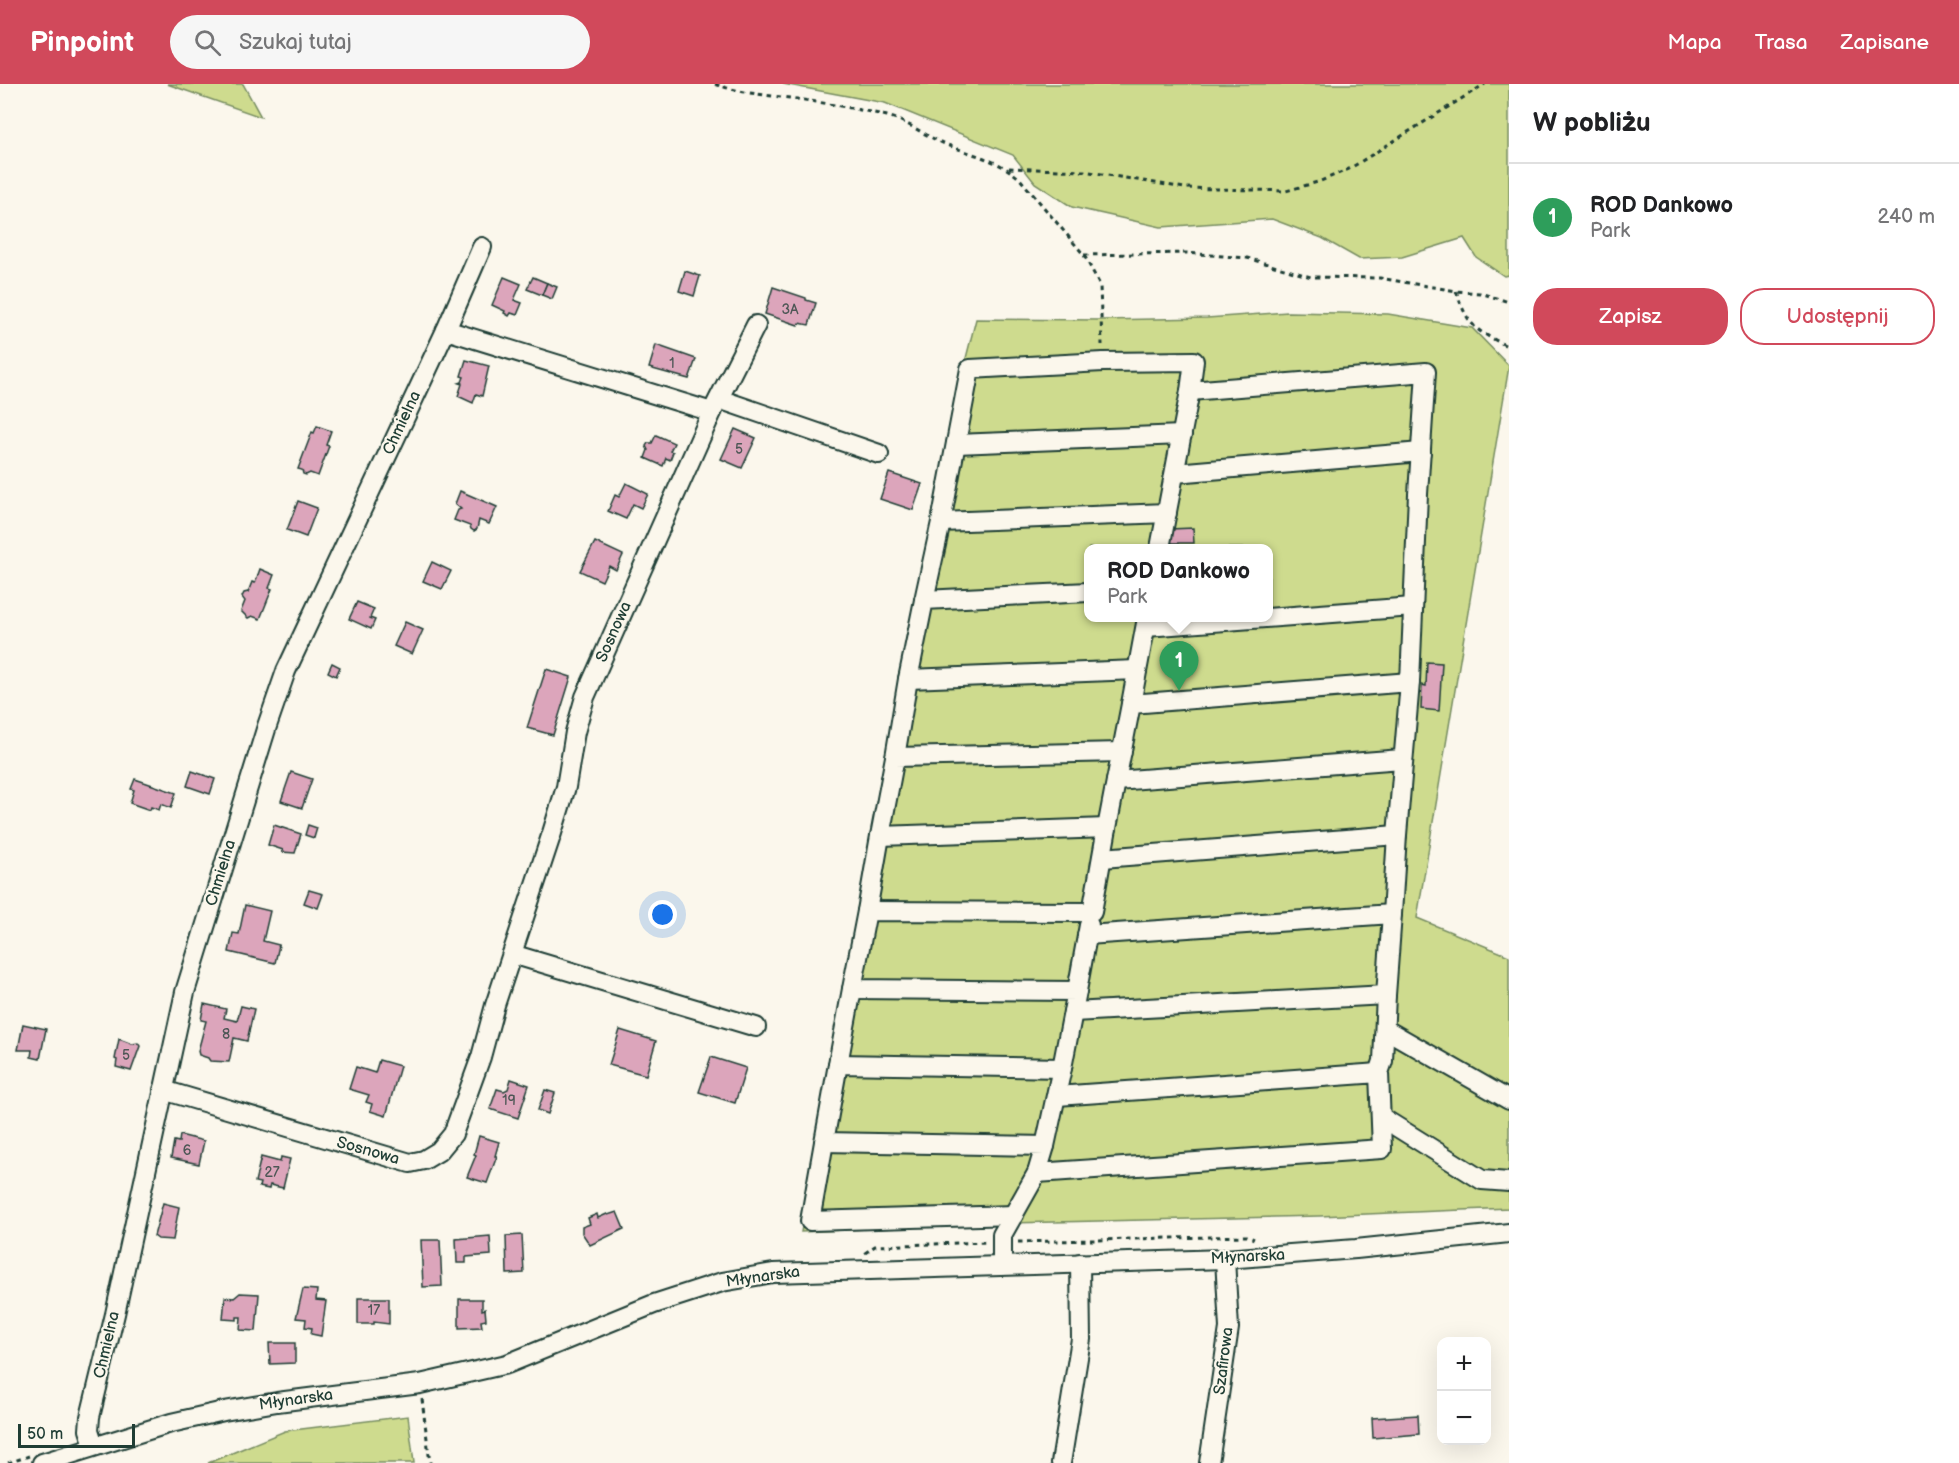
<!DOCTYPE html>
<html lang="pl">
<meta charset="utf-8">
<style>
:root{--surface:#fff;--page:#f6f6f6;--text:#202124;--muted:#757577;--line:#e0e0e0;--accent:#d1495b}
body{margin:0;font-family:"Balsamiq Sans",sans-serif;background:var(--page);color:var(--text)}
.controls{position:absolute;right:18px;bottom:18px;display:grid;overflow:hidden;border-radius:12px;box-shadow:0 6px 24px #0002}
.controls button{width:54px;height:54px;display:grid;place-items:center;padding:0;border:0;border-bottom:2px solid var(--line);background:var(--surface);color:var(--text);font:30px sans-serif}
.scale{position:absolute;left:18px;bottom:15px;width:117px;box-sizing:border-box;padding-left:6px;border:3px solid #1f3d34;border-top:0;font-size:16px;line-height:21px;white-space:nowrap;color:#1f3d34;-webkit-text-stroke:4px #fbf7ec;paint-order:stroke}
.you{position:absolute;left:663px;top:831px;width:21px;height:21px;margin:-15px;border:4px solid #fff;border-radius:50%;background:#1a73e8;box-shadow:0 0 0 9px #1a73e833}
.badge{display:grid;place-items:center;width:39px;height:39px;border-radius:50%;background:var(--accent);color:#fff;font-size:20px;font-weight:700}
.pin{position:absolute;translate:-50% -50px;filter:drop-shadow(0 2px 3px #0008)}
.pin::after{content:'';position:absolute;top:32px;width:21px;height:18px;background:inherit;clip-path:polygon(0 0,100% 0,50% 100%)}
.popup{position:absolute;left:1084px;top:460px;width:189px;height:78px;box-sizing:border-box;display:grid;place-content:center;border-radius:12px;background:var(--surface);filter:drop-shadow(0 2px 4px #0005);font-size:20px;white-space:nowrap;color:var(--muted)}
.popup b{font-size:22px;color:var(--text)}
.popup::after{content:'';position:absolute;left:50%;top:100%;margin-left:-12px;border:12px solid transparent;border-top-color:var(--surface)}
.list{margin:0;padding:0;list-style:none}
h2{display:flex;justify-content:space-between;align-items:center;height:78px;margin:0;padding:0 24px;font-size:26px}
h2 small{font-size:20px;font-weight:400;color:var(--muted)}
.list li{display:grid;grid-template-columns:39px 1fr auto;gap:18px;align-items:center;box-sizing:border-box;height:108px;padding:0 24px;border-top:2px solid var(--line)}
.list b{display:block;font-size:22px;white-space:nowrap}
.list p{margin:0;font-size:20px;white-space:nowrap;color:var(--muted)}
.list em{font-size:20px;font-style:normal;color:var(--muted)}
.actions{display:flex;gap:12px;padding:18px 24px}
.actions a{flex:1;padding:14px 0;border:2px solid var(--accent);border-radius:24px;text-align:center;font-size:21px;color:var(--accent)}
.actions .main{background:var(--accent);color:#fff}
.icon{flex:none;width:33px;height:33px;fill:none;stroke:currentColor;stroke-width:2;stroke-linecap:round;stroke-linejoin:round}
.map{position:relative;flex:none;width:1509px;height:1379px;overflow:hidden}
header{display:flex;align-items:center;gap:36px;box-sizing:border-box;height:84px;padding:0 30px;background:var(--accent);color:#fff}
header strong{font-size:28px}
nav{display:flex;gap:33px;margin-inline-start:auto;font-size:21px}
.search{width:420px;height:54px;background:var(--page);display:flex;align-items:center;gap:15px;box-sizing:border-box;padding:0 21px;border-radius:33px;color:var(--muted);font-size:22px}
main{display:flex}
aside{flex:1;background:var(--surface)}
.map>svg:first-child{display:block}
</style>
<header>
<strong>Pinpoint</strong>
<div class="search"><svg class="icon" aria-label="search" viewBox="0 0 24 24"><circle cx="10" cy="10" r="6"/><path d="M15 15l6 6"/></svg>Szukaj tutaj</div>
<nav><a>Mapa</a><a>Trasa</a><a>Zapisane</a></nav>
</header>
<main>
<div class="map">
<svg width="1509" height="1379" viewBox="0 0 1509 1379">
<rect width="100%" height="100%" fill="#fbf7ec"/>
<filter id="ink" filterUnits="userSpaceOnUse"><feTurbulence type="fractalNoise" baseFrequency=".0167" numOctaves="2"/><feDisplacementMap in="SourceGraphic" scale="12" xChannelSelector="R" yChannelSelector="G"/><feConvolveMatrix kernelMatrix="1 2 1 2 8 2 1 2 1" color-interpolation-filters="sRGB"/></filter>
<g filter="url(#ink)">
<!-- green -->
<g fill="#cedb8e" stroke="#768c61" stroke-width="1.5" fill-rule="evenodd">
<path d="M 167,0 L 243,0 L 261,33 Z"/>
<path d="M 783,0 L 1509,0 L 1509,191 L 1504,192 L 1476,173 L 1464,154 L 1402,173 L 1359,175 L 1322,154 L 1272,135 L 1161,143 L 1072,123 L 1035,99 L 1013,71 L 885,19 Z"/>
<path d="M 1288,228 L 1388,230 L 1472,244 L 1509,282 L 1417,834 L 1509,872 L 1509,1124 L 1319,1132 L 1009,1139 L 801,1148 L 964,282 L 976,235 L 1102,236 L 1207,234 ZM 1089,464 L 1269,464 L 1269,534 L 1089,534 Z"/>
<path d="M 408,1332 L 414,1379 L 208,1379 L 285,1347 Z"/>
</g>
<!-- building -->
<g fill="#dca5bb" stroke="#1f3d34" stroke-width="1.5">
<path d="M 685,187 L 700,192 L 694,212 L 679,207 Z"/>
<path d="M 504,193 L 521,200 L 514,216 L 522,219 L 517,231 L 511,229 L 509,232 L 504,229 L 505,227 L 492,221 Z"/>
<path d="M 533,193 L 547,199 L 542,211 L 527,205 Z"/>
<path d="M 547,199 L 557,203 L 552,215 L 542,211 Z"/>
<path d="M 773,203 L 806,214 L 806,216 L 816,219 L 809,241 L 799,239 L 798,241 L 765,230 Z"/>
<path d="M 656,261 L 696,275 L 689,295 L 649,284 Z"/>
<path d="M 466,276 L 489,282 L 482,312 L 476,310 L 473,319 L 458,312 L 462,300 L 459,299 L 462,298 L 464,293 L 461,292 Z"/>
<path d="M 317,342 L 331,347 L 326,361 L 329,362 L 318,392 L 310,389 L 306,391 L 303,390 L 302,386 L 298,385 L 312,348 L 314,349 Z"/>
<path d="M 735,345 L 756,354 L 742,384 L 721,375 Z"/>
<path d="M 656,351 L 674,359 L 670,367 L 673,368 L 670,376 L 666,374 L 663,382 L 645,374 L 648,366 L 646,362 L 648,359 L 652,359 Z"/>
<path d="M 889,389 L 922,400 L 913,426 L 880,415 Z"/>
<path d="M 626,399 L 648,410 L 641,424 L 633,420 L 626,435 L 608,427 L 615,411 L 619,413 Z"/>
<path d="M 460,407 L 497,423 L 489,440 L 479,436 L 477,445 L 474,447 L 471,445 L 470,442 L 454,436 L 458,426 L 461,425 L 455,420 Z"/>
<path d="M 298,417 L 317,424 L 306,453 L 287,446 Z"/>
<path d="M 1193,444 L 1194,459 L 1170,459 L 1170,445 Z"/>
<path d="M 595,458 L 623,471 L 616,486 L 609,482 L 602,497 L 580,487 Z"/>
<path d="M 432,478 L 451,487 L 442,505 L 423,497 Z"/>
<path d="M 260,485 L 274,491 L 269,504 L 272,505 L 260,535 L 252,532 L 248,534 L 241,527 L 245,517 L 242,513 L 244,509 L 248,508 L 252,498 L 255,499 Z"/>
<path d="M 357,518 L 374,525 L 370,534 L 375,536 L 371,545 L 349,535 Z"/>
<path d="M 405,538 L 423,546 L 412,570 L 394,562 Z"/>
<path d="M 1427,578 L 1442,579 L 1439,627 L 1421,625 L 1422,601 L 1426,602 Z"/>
<path d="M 332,579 L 340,583 L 336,592 L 328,588 Z"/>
<path d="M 546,585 L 571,593 L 553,651 L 527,644 Z"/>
<path d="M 192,687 L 215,695 L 210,710 L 187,702 Z"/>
<path d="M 291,688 L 312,695 L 302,724 L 281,717 Z"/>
<path d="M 135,695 L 176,709 L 171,724 L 161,720 L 159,726 L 151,723 L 150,726 L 130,719 L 134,706 L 131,705 Z"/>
<path d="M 274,741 L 301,750 L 295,769 L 282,768 L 283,766 L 268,761 Z"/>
<path d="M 308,741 L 317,744 L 314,754 L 305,751 Z"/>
<path d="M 309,806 L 323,810 L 318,824 L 304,819 Z"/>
<path d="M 245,821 L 270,827 L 263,857 L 279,861 L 275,879 L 229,868 L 233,849 L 239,850 Z"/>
<path d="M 204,920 L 226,925 L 224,934 L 237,937 L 241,922 L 254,925 L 247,957 L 234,954 L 229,978 L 210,977 L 208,974 L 199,971 L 198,967 L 206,937 L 201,936 Z"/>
<path d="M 23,940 L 46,945 L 40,975 L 31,973 L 32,966 L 18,966 Z"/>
<path d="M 620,946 L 656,957 L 646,991 L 609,981 Z"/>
<path d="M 119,955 L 132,960 L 138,959 L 140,962 L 131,987 L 116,983 L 117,976 L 115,975 Z"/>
<path d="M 711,973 L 746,984 L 735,1019 L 699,1008 Z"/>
<path d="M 379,976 L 400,982 L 386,1032 L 370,1027 L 372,1020 L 366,1018 L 369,1011 L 349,1005 L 356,983 L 375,989 Z"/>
<path d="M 511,995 L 529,1001 L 518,1034 L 490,1025 L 497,1005 L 504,1007 L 508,1005 Z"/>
<path d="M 545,1006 L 555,1009 L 548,1030 L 538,1026 Z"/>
<path d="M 180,1051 L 204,1057 L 199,1080 L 171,1074 L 174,1057 L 179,1058 Z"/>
<path d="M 479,1052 L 499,1058 L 495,1072 L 497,1072 L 487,1099 L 467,1093 L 476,1071 L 474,1070 Z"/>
<path d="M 261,1073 L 280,1078 L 281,1073 L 290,1075 L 283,1104 L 270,1101 L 269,1105 L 259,1103 L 260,1099 L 255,1098 Z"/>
<path d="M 163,1119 L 179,1123 L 173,1156 L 158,1155 L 154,1152 Z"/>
<path d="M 617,1128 L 624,1145 L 590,1161 L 582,1149 L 582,1143 L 590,1140 L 588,1134 L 597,1130 L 598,1134 L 607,1130 L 608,1131 Z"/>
<path d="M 522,1151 L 524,1189 L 507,1190 L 506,1152 Z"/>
<path d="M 490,1152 L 491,1171 L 466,1173 L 466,1179 L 457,1179 L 456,1155 Z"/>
<path d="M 421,1156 L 440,1156 L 442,1202 L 423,1203 Z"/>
<path d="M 303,1205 L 317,1206 L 316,1216 L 326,1217 L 321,1252 L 311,1250 L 312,1244 L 305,1243 L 306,1235 L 296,1234 Z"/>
<path d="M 240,1209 L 259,1210 L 256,1247 L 240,1246 L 241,1233 L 237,1233 L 237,1236 L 223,1235 L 225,1213 L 234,1214 Z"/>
<path d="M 358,1214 L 389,1214 L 389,1240 L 374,1238 L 374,1240 L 358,1240 Z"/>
<path d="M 459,1215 L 482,1215 L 482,1226 L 485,1225 L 486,1236 L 481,1237 L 482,1243 L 459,1244 Z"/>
<path d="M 269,1259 L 295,1259 L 295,1279 L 270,1280 Z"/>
<path d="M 1418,1331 L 1419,1350 L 1373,1354 L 1372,1334 Z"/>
</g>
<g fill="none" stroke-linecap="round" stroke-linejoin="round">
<!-- minor casing -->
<g stroke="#1f3d34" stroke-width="22">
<g id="minor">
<path d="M 446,246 L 482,163"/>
<path d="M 719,315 L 879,370"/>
<path d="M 956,360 L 1182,351"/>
<path d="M 1175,389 L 1421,368"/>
<path d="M 941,438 L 1167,429"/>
<path d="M 1160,464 L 1190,307"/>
<path d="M 1089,508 L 924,516 L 908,595 L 1137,586"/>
<path d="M 924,516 L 941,438 L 970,285 L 1103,278 L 1194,277 L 1190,307 L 1426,288 L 1418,410 L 1410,598"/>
<path d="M 1146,543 L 1413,523"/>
<path d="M 1131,620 L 1147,534"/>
<path d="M 895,673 L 908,595"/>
<path d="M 1107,744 L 1116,697"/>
<path d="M 1397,751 L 1410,598 L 1131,620 L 1116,697 L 1402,675"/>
<path d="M 1102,774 L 1397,751 L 1392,830"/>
<path d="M 867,827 L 880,752"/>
<path d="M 512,870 L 756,943"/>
<path d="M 1077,907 L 1089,841"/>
<path d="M 1073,928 L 1386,911 L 1392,830 L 1087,851"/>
<path d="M 1385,945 L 1509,1016"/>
<path d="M 838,980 L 852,905"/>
<path d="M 1379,989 L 1383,977 L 1386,911"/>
<path d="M 163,1006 L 410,1079 L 424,1076 L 439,1067 L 453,1050 L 481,973 L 495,921 L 552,749 L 566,703 L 575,648 L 585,613 L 712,328 L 756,241"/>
<path d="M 1057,1012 L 1379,989 L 1382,1065 L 1037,1089 L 1045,1062 L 824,1058 L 838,980 L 1062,984 L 1077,907 L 852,905 L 867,827 L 1092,828 L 1107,744 L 880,752 L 895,673 L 1122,668"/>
<path d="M 1381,1033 L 1482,1096 L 1509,1098"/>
<path d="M 824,1058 L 810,1137 L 1014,1131"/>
<path d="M 1045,1062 L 1062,984"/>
<path d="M 1002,1181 L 1002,1151 L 1037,1089"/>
<path d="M 94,1361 L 89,1346 L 90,1333 L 115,1230 L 185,908 L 267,642 L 286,587 L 446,246 L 712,328"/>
<path d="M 42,1379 L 171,1339 L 224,1327 L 277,1318 L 420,1300 L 507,1280 L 654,1220 L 722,1198 L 773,1189 L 1225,1175 L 1356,1165 L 1509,1149"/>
<path d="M 1061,1379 L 1081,1255 L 1080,1179"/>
<path d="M 1209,1379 L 1229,1244 L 1225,1175"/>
</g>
</g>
<!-- path -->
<g stroke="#1f3d34" stroke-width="3" stroke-dasharray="4.5 4.5" stroke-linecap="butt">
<path d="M 715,0 C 742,10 768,11 797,15 C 826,19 858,25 887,32 C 909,38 925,52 945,60 C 972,71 998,75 1020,95 L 1084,171 L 1100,201 L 1102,261"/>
<path d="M 1009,84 L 1084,87 L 1184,104 L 1286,107 L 1321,97 L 1349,85 L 1485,0"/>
<path d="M 1084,171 L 1187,169 L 1247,174 L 1311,193 L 1380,194 L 1456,207 L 1480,209 L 1509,218"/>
<path d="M 1456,207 C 1469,244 1475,246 1509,263"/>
<path d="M 1018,1158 L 1247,1152 L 1254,1155"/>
<path d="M 865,1169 L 875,1162 L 988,1158"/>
<path d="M 422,1315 L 430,1379"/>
<path d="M 8,1379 L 29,1372"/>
</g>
<!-- minor -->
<use href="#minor" stroke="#fbf7ec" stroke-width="18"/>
</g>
</g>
<g text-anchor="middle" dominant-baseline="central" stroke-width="4.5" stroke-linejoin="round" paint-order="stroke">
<!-- number labels -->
<g font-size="14" fill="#4e5756">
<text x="790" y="225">3A</text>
<text x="672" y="279">1</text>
<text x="739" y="365">5</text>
<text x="226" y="950">8</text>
<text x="126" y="971">5</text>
<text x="509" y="1016">19</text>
<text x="187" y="1066">6</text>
<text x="272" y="1088">27</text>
<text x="374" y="1226">17</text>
</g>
<!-- street labels -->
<g font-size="16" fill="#1f3d34" stroke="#fbf7ec">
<text transform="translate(402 339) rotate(-65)">Chmielna</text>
<text transform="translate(614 548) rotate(-66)">Sosnowa</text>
<text transform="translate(221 789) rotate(-73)">Chmielna</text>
<text transform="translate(368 1067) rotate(16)">Sosnowa</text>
<text transform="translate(1248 1173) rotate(-3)">Młynarska</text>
<text transform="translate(763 1193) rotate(-8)">Młynarska</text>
<text transform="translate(107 1261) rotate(-77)">Chmielna</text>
<text transform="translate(1224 1277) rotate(-83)">Szafirowa</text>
<text transform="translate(296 1316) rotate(-8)">Młynarska</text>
</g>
</g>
</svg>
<div class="controls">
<button>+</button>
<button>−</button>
</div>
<div class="scale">50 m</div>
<div class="you"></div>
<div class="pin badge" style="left:1179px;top:607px;background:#2e9e5b">1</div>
<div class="popup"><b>ROD Dankowo</b>Park</div>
</div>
<aside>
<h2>W pobliżu<small></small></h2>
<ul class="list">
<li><span class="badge" style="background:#2e9e5b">1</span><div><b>ROD Dankowo</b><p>Park</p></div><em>240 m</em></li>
</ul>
<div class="actions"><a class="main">Zapisz</a><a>Udostępnij</a></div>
</aside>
</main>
